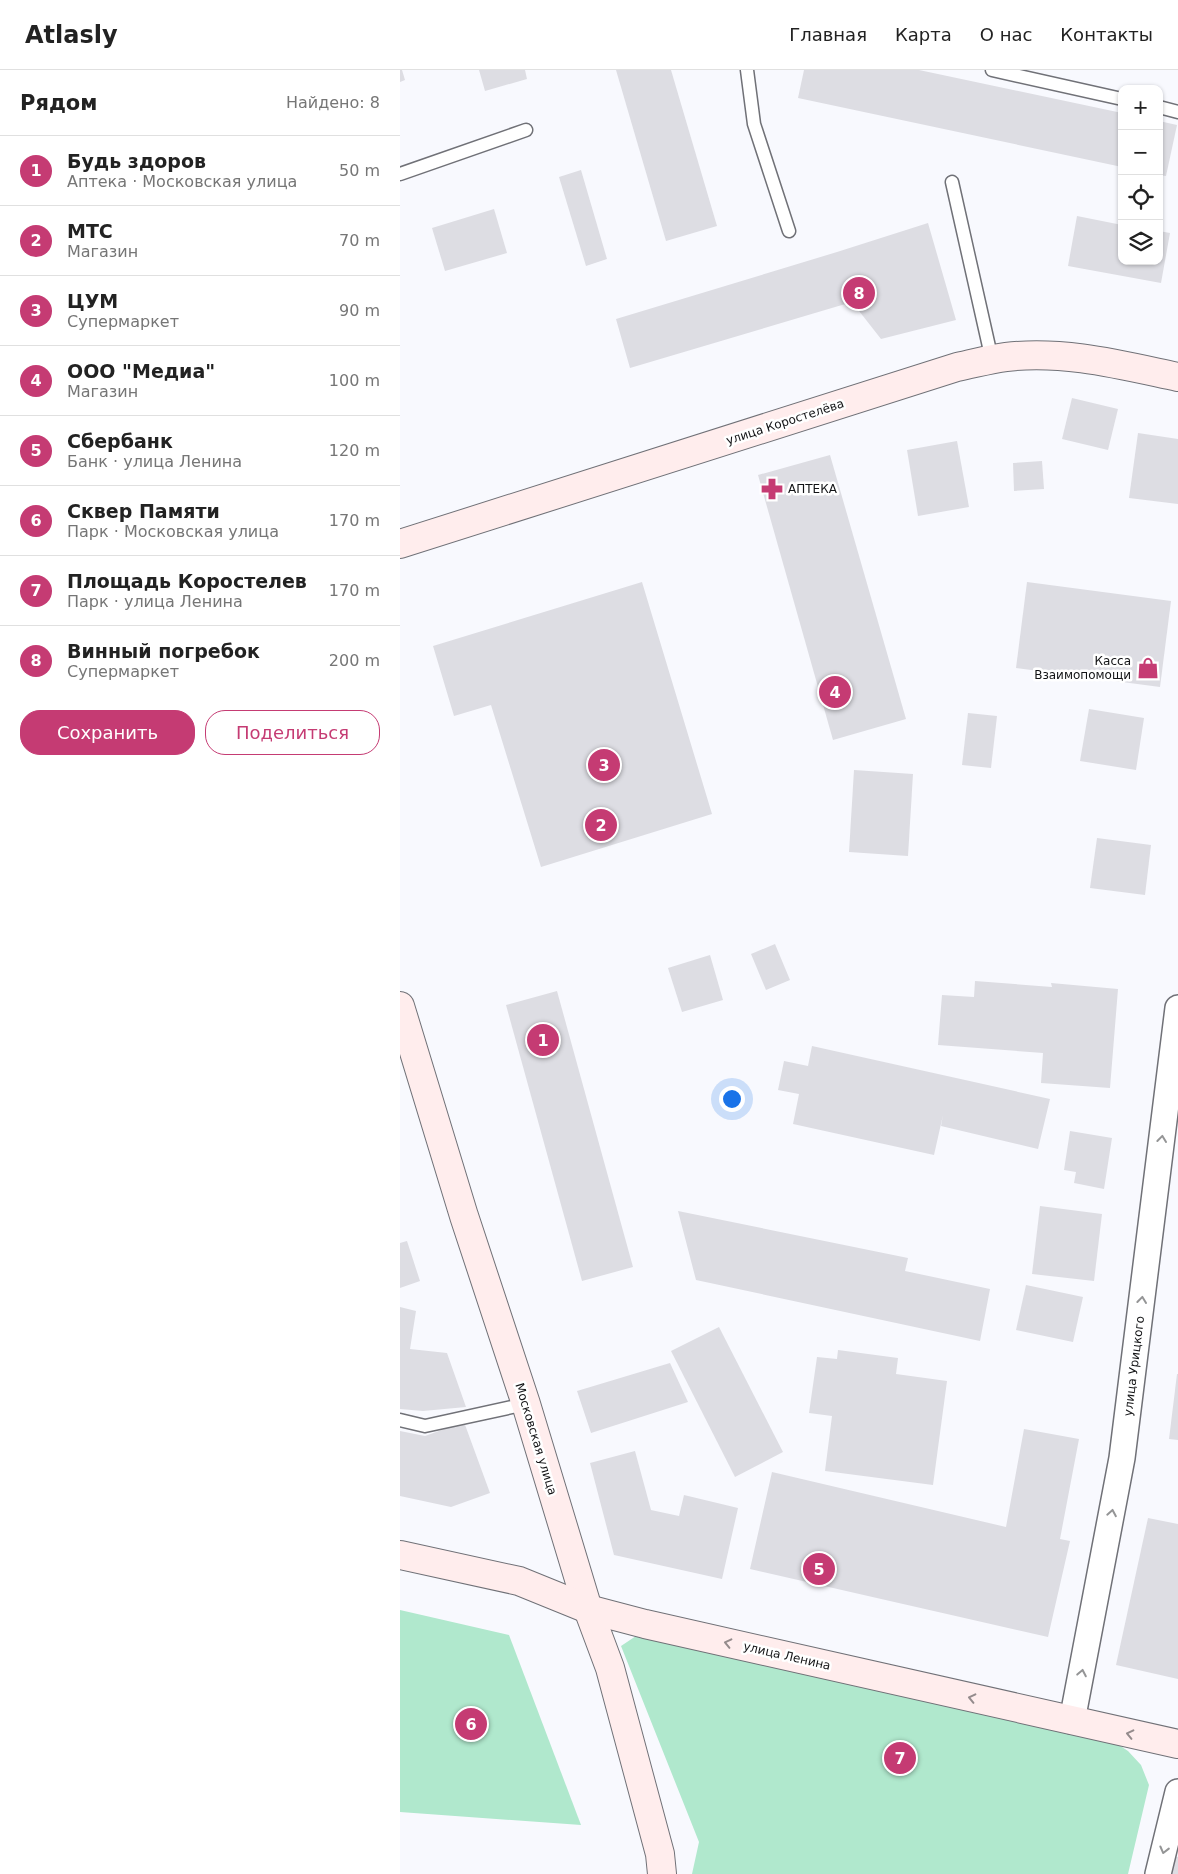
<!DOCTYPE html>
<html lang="ru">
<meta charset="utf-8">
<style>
:root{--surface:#fff;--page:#f6f6f6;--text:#222;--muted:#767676;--line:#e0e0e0;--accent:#c53b73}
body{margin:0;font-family:"DejaVu Sans",sans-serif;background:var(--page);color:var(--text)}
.controls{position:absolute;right:15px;top:15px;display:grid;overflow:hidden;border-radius:10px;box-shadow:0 1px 4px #0004}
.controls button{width:45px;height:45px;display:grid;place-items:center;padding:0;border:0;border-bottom:1px solid var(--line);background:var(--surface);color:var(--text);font:25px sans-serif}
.you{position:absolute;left:331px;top:1028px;width:18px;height:18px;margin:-12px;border:4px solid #fff;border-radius:50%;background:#1a73e8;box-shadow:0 0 0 8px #1a73e833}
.badge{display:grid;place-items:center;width:32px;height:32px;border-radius:50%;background:var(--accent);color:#fff;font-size:16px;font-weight:700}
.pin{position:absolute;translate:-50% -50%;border:2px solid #fff;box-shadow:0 1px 5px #0006}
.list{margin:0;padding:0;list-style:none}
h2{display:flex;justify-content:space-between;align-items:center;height:65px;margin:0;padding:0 20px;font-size:21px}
h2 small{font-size:16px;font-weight:400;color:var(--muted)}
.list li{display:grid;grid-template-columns:32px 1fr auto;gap:15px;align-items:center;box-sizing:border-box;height:70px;padding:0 20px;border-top:1px solid var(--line)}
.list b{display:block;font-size:19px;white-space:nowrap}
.list p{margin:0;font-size:16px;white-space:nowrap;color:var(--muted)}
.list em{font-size:16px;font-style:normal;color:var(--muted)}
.actions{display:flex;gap:10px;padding:15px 20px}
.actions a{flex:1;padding:11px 0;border:1px solid var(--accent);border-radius:20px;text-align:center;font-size:18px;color:var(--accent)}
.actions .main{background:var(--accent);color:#fff}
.icon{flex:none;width:28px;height:28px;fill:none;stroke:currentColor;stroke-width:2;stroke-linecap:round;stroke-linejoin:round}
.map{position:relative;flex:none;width:778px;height:1804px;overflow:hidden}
header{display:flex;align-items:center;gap:30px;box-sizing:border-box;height:70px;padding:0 25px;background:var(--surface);border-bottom:1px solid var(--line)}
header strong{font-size:24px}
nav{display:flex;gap:28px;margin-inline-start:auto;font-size:18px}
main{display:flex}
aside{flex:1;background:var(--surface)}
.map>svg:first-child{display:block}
</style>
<header>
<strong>Atlasly</strong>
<nav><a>Главная</a><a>Карта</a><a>О нас</a><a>Контакты</a></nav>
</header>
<main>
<aside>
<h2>Рядом<small>Найдено: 8</small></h2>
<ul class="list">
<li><span class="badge">1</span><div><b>Будь здоров</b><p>Аптека · Московская улица</p></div><em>50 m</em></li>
<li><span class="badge">2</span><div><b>МТС</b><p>Магазин</p></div><em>70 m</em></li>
<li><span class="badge">3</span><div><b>ЦУМ</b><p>Супермаркет</p></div><em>90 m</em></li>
<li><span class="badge">4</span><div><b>ООО &quot;Медиа&quot;</b><p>Магазин</p></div><em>100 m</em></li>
<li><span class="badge">5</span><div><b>Сбербанк</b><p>Банк · улица Ленина</p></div><em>120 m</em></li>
<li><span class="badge">6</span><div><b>Сквер Памяти</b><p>Парк · Московская улица</p></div><em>170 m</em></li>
<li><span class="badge">7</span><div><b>Площадь Коростелев</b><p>Парк · улица Ленина</p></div><em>170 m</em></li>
<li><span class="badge">8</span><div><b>Винный погребок</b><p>Супермаркет</p></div><em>200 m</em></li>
</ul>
<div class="actions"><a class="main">Сохранить</a><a>Поделиться</a></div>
</aside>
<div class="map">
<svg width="778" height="1804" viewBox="0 0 778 1804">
<rect width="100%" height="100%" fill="#f8f9fe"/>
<!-- green -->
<g fill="#b0e8cd">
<path d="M 0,1540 L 109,1565 L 181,1755 L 0,1742 Z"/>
<path d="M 242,1562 L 710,1669 L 728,1681 L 741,1695 L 749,1715 L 728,1804 L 292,1804 L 299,1772 L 221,1576 Z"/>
</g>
<!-- building -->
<g fill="#dddde3">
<path d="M 0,0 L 2,0 L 5,10 L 0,12 Z"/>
<path d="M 79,0 L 125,0 L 127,9 L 85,21 Z"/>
<path d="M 216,0 L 271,0 L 317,156 L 266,171 Z"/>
<path d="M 404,0 L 519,0 L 722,43 L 722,97 L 398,28 Z"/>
<path d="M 759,51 L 777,55 L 766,106 L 759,105 Z"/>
<path d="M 181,100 L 207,189 L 186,196 L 159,107 Z"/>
<path d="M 94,139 L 107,183 L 45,201 L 32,158 Z"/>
<path d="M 677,146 L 722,155 L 722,191 L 759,191 L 759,161 L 770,163 L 761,213 L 668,196 Z"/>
<path d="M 528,153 L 556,250 L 481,269 L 452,232 L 230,298 L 216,249 L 437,182 Z"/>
<path d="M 672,328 L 718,339 L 708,380 L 662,369 Z"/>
<path d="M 738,363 L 778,369 L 778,434 L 729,428 Z"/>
<path d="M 557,371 L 569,437 L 518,446 L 507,380 Z"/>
<path d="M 430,385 L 506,649 L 433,670 L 358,405 Z"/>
<path d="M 642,391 L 644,419 L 614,421 L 613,393 Z"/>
<path d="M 242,512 L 312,744 L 141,797 L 91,635 L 54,646 L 33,576 Z"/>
<path d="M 627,512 L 771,531 L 760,617 L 616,598 Z"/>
<path d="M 689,639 L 744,648 L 736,700 L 680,691 Z"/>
<path d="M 568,643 L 597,646 L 591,698 L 562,695 Z"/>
<path d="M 454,700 L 513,704 L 508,786 L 449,782 Z"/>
<path d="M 697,768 L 751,775 L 745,825 L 690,818 Z"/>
<path d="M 375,874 L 390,910 L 366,920 L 351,884 Z"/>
<path d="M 310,885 L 323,930 L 282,942 L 268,898 Z"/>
<path d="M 575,911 L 652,917 L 651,913 L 718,919 L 710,1018 L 641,1013 L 643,983 L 538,975 L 542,925 L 574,927 Z"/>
<path d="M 157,921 L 233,1197 L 182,1211 L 106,935 Z"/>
<path d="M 412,976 L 650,1029 L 638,1079 L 541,1056 L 543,1045 L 534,1085 L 393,1054 L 399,1024 L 378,1020 L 384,991 L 408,996 Z"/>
<path d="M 670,1061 L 712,1068 L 704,1119 L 674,1113 L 676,1102 L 664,1100 Z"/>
<path d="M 640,1136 L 702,1144 L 694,1211 L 632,1204 Z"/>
<path d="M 278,1141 L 508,1188 L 505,1201 L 590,1219 L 580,1271 L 296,1210 Z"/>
<path d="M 7,1171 L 20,1211 L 0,1218 L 0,1173 Z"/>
<path d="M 626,1215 L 683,1227 L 673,1272 L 616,1260 Z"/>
<path d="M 0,1237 L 16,1241 L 10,1279 L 47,1283 L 66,1337 L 23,1341 L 0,1339 Z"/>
<path d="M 319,1257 L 383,1382 L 335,1407 L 271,1281 Z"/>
<path d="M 438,1280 L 498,1288 L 496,1304 L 547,1311 L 533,1415 L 425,1401 L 432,1346 L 409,1343 L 417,1287 L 437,1289 Z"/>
<path d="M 270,1293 L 288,1332 L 191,1363 L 177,1321 Z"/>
<path d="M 777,1304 L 778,1304 L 778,1370 L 769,1369 Z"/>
<path d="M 64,1352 L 90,1423 L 51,1437 L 0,1426 L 0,1361 L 25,1366 Z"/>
<path d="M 624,1359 L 679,1369 L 660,1469 L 670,1471 L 648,1567 L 350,1499 L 372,1402 L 606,1457 Z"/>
<path d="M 235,1381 L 251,1440 L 279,1446 L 284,1425 L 338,1438 L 322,1509 L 214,1485 L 190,1393 Z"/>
<path d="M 748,1448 L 778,1454 L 778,1609 L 716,1595 Z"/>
<path d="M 773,1786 L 778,1787 L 778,1804 L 769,1804 Z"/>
</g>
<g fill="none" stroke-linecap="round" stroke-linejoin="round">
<!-- lane casing -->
<g stroke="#707177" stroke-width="15">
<g id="lane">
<path d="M 347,0 L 354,54 L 389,161"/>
<path d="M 592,0 L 722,29"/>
<path d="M 759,37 L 778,42"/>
<path d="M 0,104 L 126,60"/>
<path d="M 552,112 L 592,290"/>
<path d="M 0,1350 L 25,1356 L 126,1334"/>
</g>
</g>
<!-- street casing -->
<g stroke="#707177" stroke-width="28">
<g id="street">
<path d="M 672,1651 L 722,1388 L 778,938"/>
<path d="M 758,1804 L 778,1722"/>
</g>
</g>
<!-- secondary casing -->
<g stroke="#707177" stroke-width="30">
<g id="secondary">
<path d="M 0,474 L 557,297 C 573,294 589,289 606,287 C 664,280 721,295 778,307"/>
<path d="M 0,936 L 64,1146 L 126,1334 L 188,1539 L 210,1598 L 260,1784 L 262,1804"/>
<path d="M 0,1485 L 119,1511 L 188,1539 L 245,1554 L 778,1674"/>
</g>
</g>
<!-- lane -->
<use href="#lane" stroke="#fff" stroke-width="12"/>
<!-- street -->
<use href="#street" stroke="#fff" stroke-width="25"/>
<!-- secondary -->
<use href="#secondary" stroke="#ffeded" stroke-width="28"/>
</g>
<!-- one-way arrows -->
<defs><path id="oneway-chevron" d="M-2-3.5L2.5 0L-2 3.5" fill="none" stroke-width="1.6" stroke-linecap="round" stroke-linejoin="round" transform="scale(1.25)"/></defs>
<g stroke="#949596">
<use href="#oneway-chevron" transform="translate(762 1069) rotate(-83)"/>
<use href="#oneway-chevron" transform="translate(742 1230) rotate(-83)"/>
<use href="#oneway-chevron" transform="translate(712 1443) rotate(-80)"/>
<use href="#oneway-chevron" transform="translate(682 1603) rotate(-79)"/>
<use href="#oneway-chevron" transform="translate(764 1780) rotate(104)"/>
</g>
<g stroke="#948b8c">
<use href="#oneway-chevron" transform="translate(328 1573) rotate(-167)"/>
<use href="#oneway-chevron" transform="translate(572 1628) rotate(-167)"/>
<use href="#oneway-chevron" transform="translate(730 1664) rotate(-167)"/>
</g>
<!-- icons -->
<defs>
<g id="pharmacy-bare" transform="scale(1.725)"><path d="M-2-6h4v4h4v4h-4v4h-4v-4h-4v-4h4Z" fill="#c53b73" stroke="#fff" stroke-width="2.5" paint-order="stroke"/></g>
<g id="shop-bare" transform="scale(1.725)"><path d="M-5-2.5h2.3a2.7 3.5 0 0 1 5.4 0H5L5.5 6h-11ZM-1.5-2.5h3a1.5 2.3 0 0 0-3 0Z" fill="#c53b73" stroke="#fff" stroke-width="2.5" paint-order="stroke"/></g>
</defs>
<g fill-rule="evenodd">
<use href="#pharmacy-bare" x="372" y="419"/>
<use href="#shop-bare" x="748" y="598"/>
</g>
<g text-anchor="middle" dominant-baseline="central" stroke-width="5" stroke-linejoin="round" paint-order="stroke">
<!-- street labels -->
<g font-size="12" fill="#121315" stroke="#fff">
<text transform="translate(385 352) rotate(-18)">улица Коростелёва</text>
<text transform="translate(734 1296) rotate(-83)">улица Урицкого</text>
<text transform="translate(136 1369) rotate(73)">Московская улица</text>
<text transform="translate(387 1586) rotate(13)">улица Ленина</text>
</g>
<!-- poi labels -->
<g font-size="12" fill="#121315" stroke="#fff" text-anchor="start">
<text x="388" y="419">АПТЕКА</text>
<text x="731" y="591" text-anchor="end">Касса<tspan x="731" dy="14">Взаимопомощи</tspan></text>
</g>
</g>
</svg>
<div class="controls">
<button>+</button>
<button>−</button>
<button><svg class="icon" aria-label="locate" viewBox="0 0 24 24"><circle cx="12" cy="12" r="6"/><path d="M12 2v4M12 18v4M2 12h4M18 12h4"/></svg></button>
<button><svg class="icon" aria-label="layers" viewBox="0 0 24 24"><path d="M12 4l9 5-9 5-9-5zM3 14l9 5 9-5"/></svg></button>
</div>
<div class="you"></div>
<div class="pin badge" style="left:143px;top:970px">1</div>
<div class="pin badge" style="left:201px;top:755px">2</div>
<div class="pin badge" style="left:204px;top:695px">3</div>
<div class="pin badge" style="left:435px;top:622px">4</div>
<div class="pin badge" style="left:419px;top:1499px">5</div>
<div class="pin badge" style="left:71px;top:1654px">6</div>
<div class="pin badge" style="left:500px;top:1688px">7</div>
<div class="pin badge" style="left:459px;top:223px">8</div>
</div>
</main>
